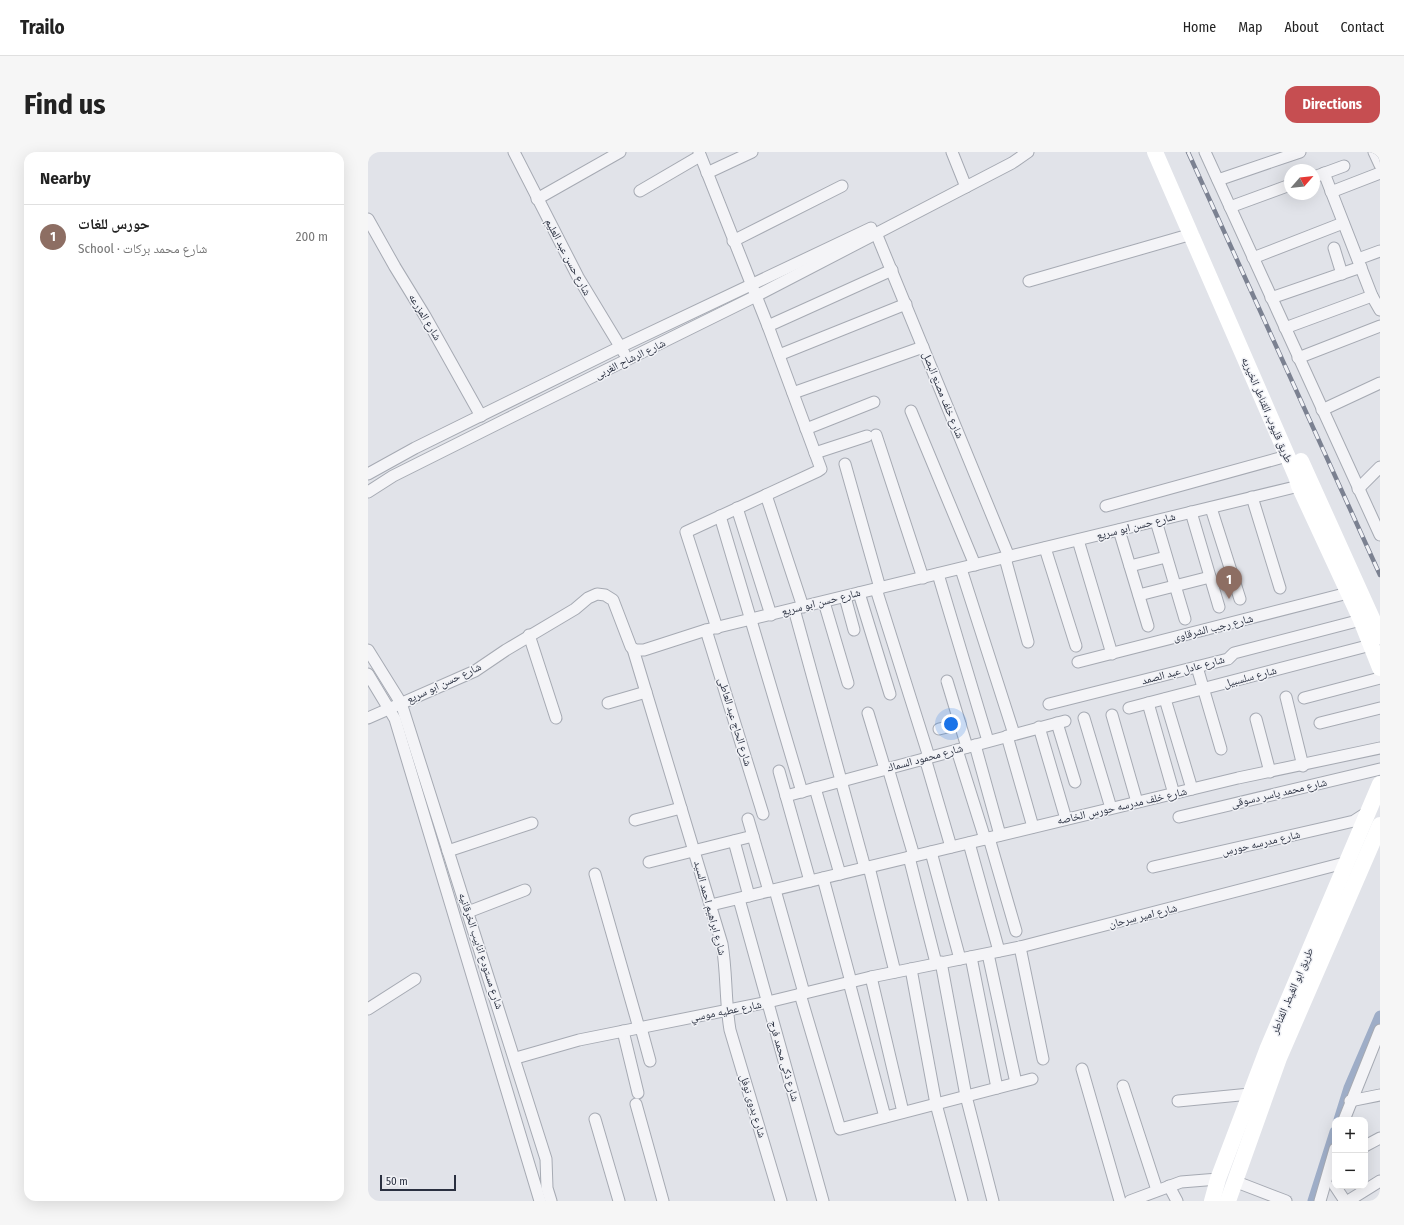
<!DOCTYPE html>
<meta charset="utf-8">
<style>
:root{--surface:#fff;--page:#f6f6f6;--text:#222;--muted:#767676;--line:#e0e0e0;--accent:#c64e51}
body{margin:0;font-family:"Fira Sans Condensed","Noto Naskh Arabic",sans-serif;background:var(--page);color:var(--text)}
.controls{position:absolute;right:12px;bottom:12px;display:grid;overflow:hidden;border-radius:8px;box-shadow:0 4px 16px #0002}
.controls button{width:36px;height:36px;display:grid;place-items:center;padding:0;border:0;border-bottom:1px solid var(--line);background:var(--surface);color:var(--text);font:20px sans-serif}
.compass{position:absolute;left:916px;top:12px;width:36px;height:36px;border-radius:50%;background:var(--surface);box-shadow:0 4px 16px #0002;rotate:62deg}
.scale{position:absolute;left:12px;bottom:10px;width:76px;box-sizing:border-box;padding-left:4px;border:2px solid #2a3040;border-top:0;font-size:11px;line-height:14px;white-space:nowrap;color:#2a3040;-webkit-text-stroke:3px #f1f2f6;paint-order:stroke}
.you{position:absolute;left:583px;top:572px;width:14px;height:14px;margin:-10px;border:3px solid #fff;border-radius:50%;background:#1a73e8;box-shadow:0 0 0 6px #1a73e833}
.badge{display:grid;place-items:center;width:26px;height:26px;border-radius:50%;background:var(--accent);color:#fff;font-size:13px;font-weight:700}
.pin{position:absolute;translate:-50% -33px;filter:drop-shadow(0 1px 2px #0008)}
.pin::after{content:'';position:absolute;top:21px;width:14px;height:12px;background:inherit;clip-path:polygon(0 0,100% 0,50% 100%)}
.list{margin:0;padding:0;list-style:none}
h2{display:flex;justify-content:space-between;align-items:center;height:52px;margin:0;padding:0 16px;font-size:17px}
h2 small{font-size:13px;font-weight:400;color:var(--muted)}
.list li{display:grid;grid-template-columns:26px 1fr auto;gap:12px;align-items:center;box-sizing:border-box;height:64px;padding:0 16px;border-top:1px solid var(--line)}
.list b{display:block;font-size:15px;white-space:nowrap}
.list p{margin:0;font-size:13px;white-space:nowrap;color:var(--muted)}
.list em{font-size:13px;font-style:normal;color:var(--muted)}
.map{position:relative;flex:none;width:1012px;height:1049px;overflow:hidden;border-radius:12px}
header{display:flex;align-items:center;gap:24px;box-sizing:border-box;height:56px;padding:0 20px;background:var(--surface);border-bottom:1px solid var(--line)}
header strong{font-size:19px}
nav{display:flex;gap:22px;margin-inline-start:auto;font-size:14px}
.intro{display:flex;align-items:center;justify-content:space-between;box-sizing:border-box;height:96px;padding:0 24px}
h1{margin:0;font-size:28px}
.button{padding:10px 18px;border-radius:12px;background:var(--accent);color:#fff;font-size:14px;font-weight:700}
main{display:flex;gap:24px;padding:0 24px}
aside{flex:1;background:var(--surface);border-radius:12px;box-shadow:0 4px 16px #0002}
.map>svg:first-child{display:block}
</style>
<header>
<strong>Trailo</strong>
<nav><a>Home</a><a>Map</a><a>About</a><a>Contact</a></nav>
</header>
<div class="intro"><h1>Find us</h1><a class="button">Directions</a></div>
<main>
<aside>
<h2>Nearby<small></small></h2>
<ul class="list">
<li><span class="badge" style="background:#8d6e63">1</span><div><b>حورس للغات</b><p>School · شارع محمد بركات</p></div><em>200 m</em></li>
</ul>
</aside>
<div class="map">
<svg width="1012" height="1049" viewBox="0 0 1012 1049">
<rect width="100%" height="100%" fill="#e1e3e9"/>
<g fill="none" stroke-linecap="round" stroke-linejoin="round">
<!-- canal -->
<g stroke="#9eadc7" stroke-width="11">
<path d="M 971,968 L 981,936 L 1012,864"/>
<path d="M 945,1049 L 967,980"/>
</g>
<!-- street casing -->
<g stroke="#a6aab3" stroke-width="13">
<g id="street">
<path d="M 146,0 L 210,125 L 256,201"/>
<path d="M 331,0 L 400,174 L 453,317 L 450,319 L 318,380 L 349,476"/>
<path d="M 584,0 L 598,35"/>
<path d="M 837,0 L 1012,383"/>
<path d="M 1006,0 L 1012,13"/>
<path d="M 339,21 L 384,0"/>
<path d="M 956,21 L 1004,144 L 1012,158"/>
<path d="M 946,25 L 976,14"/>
<path d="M 850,28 L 932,0"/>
<path d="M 272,39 L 332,4"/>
<path d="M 963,40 L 1012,21"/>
<path d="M 169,47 L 252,0"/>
<path d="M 862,55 L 922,33"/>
<path d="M 0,67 L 27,115 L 57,164 L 113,264"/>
<path d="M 508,81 L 641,405"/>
<path d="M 365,89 L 474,34"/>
<path d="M 966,96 L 974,122"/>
<path d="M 885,106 L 975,71"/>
<path d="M 990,107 L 1012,99"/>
<path d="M 661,129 L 824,82"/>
<path d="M 903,146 L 993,115"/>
<path d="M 400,174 L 524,118"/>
<path d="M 917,176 L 1004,144"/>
<path d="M 411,203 L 538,152"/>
<path d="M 930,206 L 1012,174"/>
<path d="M 425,241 L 555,195"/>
<path d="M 954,258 L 1012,231"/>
<path d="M 543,259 L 607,413"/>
<path d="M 438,277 L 506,250"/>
<path d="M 508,283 L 555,426"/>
<path d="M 447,301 L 499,284"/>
<path d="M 477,312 L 512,436"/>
<path d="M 0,322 L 47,296 L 252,195 L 503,76"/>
<path d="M 990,337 L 1012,315"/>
<path d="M 0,340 L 25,324 L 139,267 L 388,144 L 644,11 L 660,0"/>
<path d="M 398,343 L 435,455"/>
<path d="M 884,345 L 912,436"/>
<path d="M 738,354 L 919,304"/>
<path d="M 369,356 L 403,463"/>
<path d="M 843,356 L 872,447"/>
<path d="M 823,360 L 851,455"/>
<path d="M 352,364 L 434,640"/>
<path d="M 788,369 L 817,467"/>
<path d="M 751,378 L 780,474"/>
<path d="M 710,388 L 744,502"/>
<path d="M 677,396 L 708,494"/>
<path d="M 637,406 L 660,490"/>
<path d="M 762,414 L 798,405"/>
<path d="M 593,417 L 646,582"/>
<path d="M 570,422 L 620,589"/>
<path d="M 508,437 L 561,605"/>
<path d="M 491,441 L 522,542"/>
<path d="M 771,443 L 842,425"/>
<path d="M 477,445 L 486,478"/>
<path d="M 456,450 L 480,531"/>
<path d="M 426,457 L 497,716"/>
<path d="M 338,478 L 395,662"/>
<path d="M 161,483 L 188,566"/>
<path d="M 265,497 L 354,792 C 359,821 357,849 362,878 L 413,1049"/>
<path d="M 0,498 L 33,551 L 178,1007 L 179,1036 L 183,1049"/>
<path d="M 710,510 L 980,441"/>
<path d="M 829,515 L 853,597"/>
<path d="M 0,522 L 27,567 L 172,1049"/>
<path d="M 579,529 L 599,595"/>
<path d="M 918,545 L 935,614"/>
<path d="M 936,546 L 1012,526"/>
<path d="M 797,547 L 824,637"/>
<path d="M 240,551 L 278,540"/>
<path d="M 780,551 L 806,642"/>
<path d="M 681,552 L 860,507 L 866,501 L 993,468"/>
<path d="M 761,556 L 1003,493"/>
<path d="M 500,561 L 517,617"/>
<path d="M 744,563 L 769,650"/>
<path d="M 0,566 L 107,519 L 138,498 L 207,457 L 220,446 L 229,442 L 237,443 L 245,448 L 263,495 L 267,498 L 276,498 L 338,478 L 931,334"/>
<path d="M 716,566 L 743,656"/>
<path d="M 888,567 L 902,620"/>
<path d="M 689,571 L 707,630"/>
<path d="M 952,571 L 1012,556"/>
<path d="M 671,575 L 698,667"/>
<path d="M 571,577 L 592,572"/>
<path d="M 639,584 L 665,675"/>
<path d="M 607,593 L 632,683"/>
<path d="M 589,598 L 617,687"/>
<path d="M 557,606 L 583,695"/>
<path d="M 520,616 L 546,704"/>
<path d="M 411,619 L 442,729"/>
<path d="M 447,636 L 472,722"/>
<path d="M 418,644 L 697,569"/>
<path d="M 811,665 L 1012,617"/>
<path d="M 380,667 L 401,739"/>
<path d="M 267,668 L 313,656"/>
<path d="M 621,686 L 648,779"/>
<path d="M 366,689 L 381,744"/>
<path d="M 601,691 L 631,799"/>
<path d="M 80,699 L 164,671"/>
<path d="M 563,700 L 592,807"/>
<path d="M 541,705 L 568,811"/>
<path d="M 281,710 L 385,684"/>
<path d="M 501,715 L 527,820"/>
<path d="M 785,715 L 969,673 L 986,669 L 1000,660"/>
<path d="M 227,722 L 271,876"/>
<path d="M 455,726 L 483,830"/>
<path d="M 407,738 L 436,841"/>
<path d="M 371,747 L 455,1049"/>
<path d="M 343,753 L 870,626 L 1012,596"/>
<path d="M 100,760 L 157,738"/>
<path d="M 652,795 L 675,907"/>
<path d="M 620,802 L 648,931"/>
<path d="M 603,805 L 629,936"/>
<path d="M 573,810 L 598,944 L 625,1049"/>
<path d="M 543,817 L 568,952 L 594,1049"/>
<path d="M 503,825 L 535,960"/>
<path d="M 481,830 L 517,965"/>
<path d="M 432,842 L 472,977 L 664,927"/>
<path d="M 0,857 L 47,827"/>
<path d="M 273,876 L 282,909"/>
<path d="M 255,879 L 270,941"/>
<path d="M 148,906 L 211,888 L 400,850 L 503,825 L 652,795 L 980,710"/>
<path d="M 714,917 L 752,1049"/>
<path d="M 755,934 L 789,1038"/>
<path d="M 810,949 L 882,942"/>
<path d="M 982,949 L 1012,943"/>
<path d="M 268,952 L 295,1049"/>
<path d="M 227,967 L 251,1049"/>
<path d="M 976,968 L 1012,878"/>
<path d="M 997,994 L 1012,986"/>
<path d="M 866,1029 L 918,1049"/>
<path d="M 801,1034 L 809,1049"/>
<path d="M 967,1034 L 977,1049"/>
<path d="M 762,1049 L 813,1030 L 850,1027"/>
<path d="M 952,1049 L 967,997"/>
<path d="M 980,1049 L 1012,1029"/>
</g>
</g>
<!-- street -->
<use href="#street" stroke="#f4f4f7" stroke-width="11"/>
<!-- secondary -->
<g stroke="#fff" stroke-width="16">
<path d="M 787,0 L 928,324 L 931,334 L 993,468 L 1012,516"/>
<path d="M 933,309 L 1012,484"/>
<path d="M 844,1049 L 850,1027 L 899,898 L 1012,632"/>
<path d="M 860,1049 L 911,906 L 1012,673"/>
</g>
<!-- rail casing -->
<g stroke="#7b8191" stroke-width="4.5">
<path id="rail" d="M 820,0 L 1012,423"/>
</g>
<!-- rail -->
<use href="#rail" stroke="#f1f2f6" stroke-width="3" stroke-dasharray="9" stroke-linecap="butt"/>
</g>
<g text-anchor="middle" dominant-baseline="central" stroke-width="3" stroke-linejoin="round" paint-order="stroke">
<!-- street labels -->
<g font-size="11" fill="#2a3040" stroke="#f1f2f6">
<text transform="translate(200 105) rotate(62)">شارع حسن عبد العليم</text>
<text transform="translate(57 165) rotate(59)">شارع المزرعه</text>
<text transform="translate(262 207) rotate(-26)">شارع الرشاح الغربى</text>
<text transform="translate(575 243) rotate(68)">شارع خلف مصنع البصل</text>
<text transform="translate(899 258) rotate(67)">طريق قليوب, القناطر الخيريه</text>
<text transform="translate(768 374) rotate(-14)">شارع حسن ابو سريع</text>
<text transform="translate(453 450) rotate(-14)">شارع حسن ابو سريع</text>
<text transform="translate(845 476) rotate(-14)">شارع رجب الشرقاوى</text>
<text transform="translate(815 518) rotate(-15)">شارع عادل عبد الصمد</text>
<text transform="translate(882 525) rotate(-15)">شارع سلسبيل</text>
<text transform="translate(76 531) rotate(-25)">شارع حسن ابو سريع</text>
<text transform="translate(367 570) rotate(73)">شارع الحاج عبد العاطى</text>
<text transform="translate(557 606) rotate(-15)">شارع محمود السماك</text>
<text transform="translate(911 641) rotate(-13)">شارع محمد ياسر دسوقى</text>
<text transform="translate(754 654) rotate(-13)">شارع خلف مدرسه حورس الخاصه</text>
<text transform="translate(893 691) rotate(-13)">شارع مدرسه حورس</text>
<text transform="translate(342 756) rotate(75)">شارع ابراهيم احمد السيد</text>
<text transform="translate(775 764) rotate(-14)">شارع امير سرحان</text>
<text transform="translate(113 799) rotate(72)">شارع مستودع انابيب الخرقانيه</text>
<text transform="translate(924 839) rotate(-67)">طريق ابو الغيط, القناطر</text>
<text transform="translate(358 859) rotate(-11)">شارع عطيه موسي</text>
<text transform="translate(416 909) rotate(74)">شارع ذكى محمد فرج</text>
<text transform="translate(385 954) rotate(73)">شارع بدوى نوفل</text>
</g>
</g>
</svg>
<div class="controls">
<button>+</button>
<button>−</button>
</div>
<svg class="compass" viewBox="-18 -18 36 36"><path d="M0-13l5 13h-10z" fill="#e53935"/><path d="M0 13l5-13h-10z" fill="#767676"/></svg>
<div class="scale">50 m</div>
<div class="you"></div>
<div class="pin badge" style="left:861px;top:447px;background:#8d6e63">1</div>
</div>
</main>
